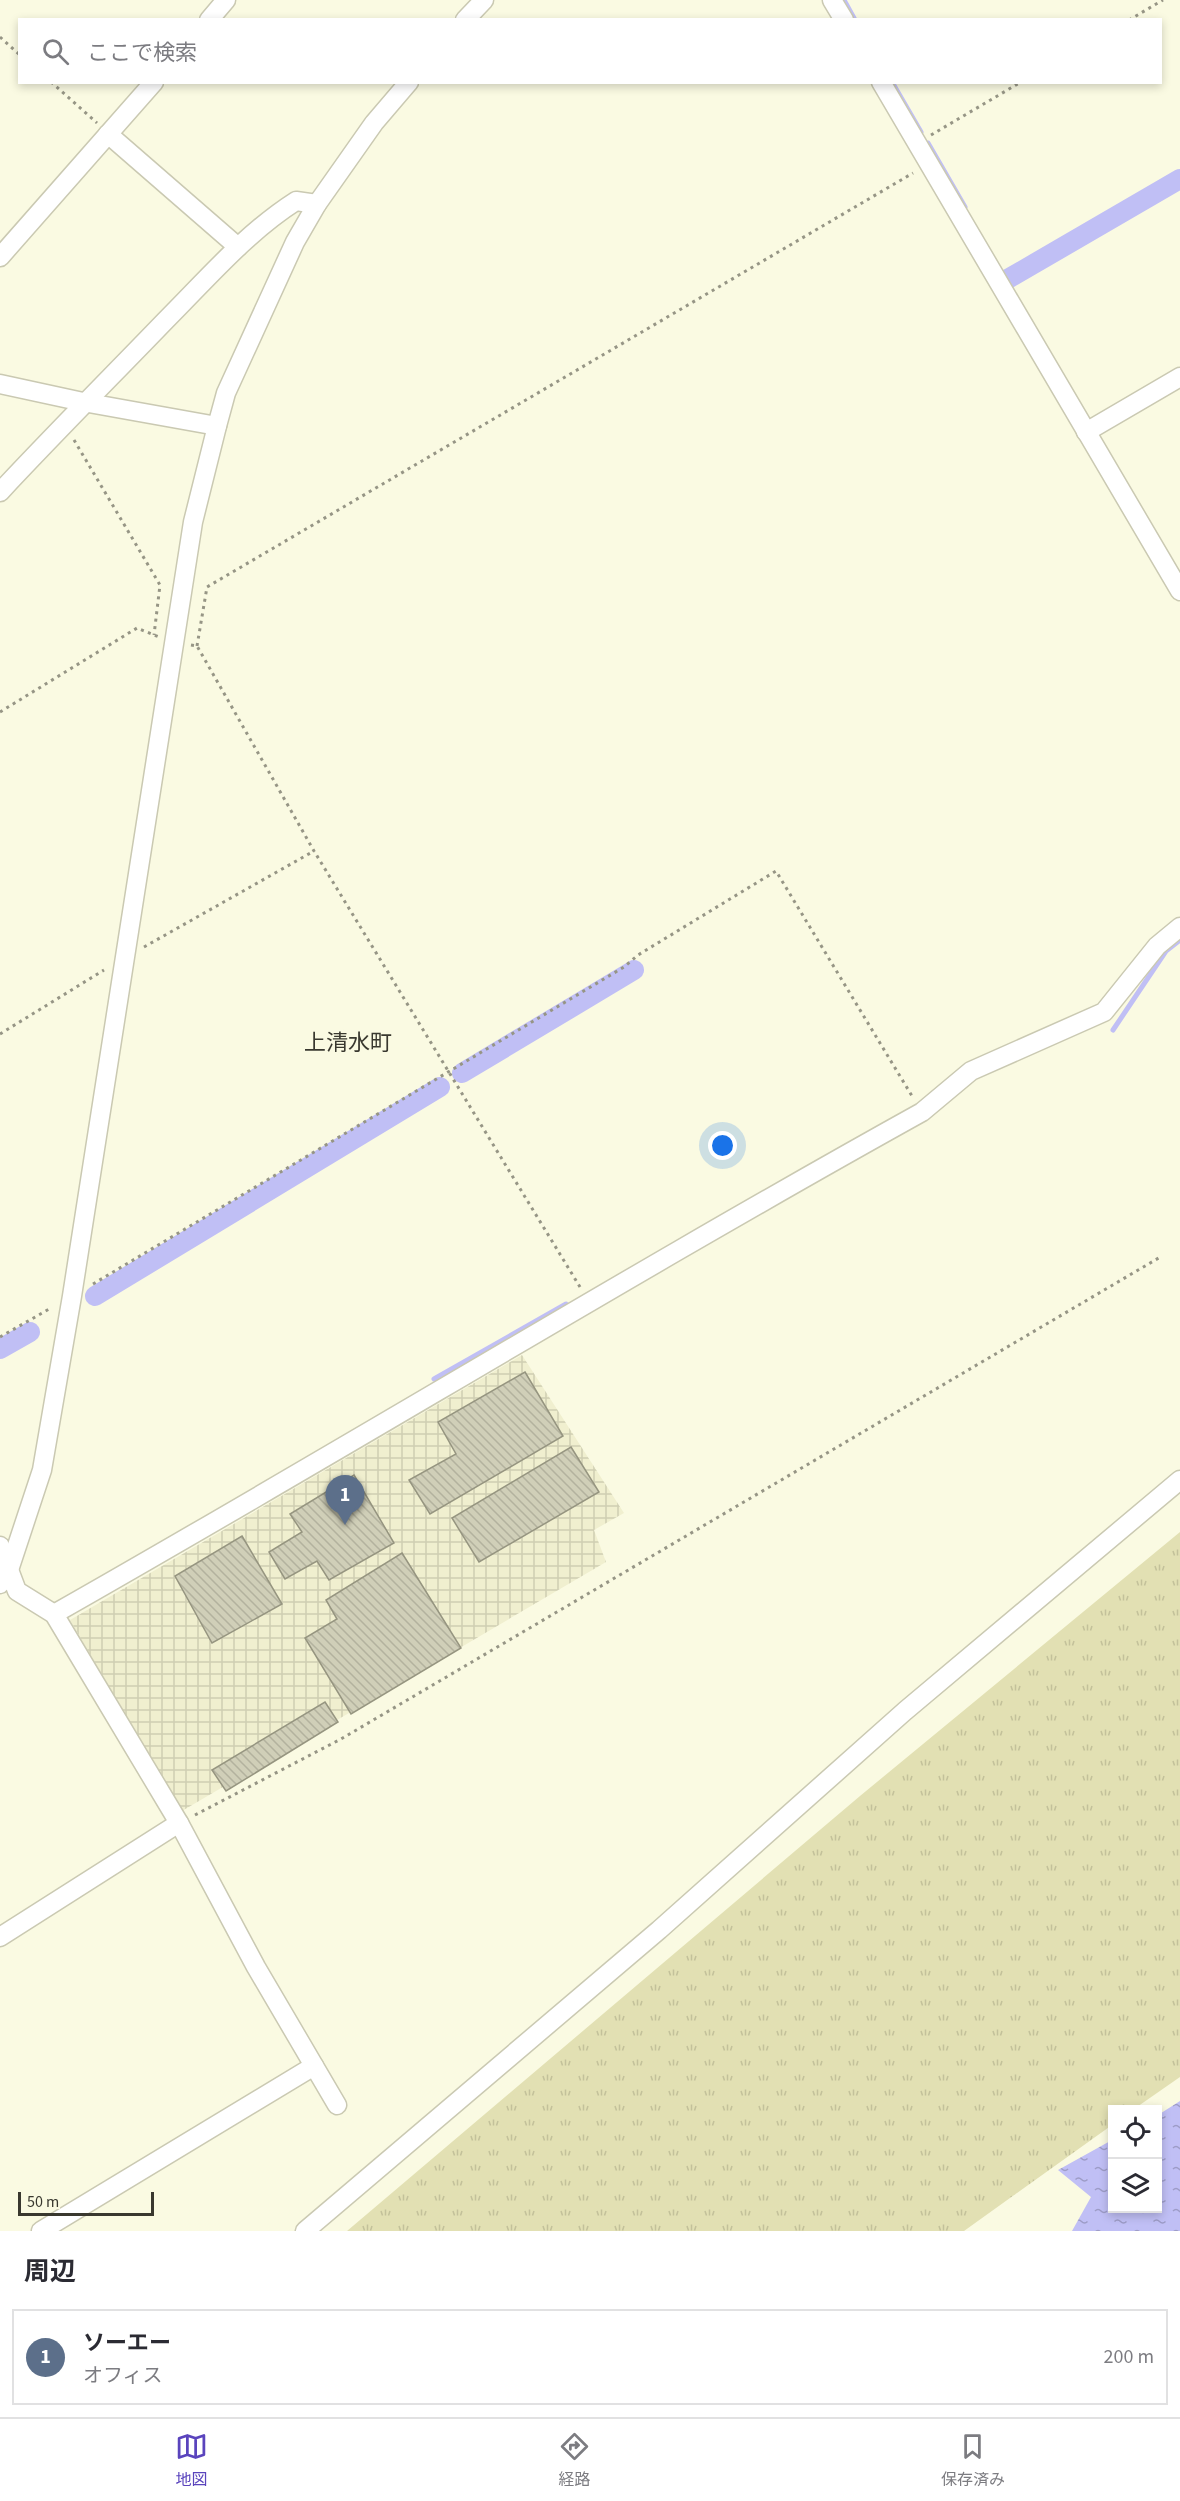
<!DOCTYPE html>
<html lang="ja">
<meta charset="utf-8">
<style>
:root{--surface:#fff;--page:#f2f2f3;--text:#2b2b33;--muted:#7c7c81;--line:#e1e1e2;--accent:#5a44bd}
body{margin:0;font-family:"Source Sans 3","Noto Sans JP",sans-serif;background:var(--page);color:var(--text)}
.controls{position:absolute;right:18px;bottom:18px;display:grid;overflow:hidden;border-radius:0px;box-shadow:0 3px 9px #0003}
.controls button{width:54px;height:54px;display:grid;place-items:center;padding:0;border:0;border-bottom:2px solid var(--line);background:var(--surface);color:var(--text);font:30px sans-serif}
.scale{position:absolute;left:18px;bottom:15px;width:136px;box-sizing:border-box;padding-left:6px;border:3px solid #39382f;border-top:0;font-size:16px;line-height:21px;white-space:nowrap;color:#39382f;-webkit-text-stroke:4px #fafae2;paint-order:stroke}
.you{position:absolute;left:723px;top:1146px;width:21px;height:21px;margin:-15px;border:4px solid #fff;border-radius:50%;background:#1a73e8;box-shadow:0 0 0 9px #1a73e833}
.badge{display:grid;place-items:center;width:39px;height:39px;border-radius:50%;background:var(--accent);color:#fff;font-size:20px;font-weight:700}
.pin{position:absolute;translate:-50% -50px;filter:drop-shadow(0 2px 3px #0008)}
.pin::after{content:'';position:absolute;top:32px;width:21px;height:18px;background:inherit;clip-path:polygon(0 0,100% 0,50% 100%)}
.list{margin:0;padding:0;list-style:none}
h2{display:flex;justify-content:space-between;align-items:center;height:78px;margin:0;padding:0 24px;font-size:26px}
h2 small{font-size:20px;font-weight:400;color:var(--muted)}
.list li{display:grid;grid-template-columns:39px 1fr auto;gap:18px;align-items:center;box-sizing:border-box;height:96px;margin:0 12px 12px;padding:0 12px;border:2px solid var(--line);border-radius:0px}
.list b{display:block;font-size:22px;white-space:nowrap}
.list p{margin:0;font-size:20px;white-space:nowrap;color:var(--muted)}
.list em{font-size:20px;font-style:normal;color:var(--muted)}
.icon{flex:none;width:33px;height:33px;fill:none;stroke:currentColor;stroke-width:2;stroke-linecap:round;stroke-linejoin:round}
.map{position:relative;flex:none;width:1180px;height:2231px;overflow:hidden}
.search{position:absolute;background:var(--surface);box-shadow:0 3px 9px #0003;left:18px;right:18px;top:18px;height:66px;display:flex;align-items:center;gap:15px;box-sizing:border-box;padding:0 21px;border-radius:0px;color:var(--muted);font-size:22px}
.sheet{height:186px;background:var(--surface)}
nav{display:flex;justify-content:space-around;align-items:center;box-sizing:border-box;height:84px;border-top:2px solid var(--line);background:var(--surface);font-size:16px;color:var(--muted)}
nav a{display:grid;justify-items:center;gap:3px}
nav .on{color:var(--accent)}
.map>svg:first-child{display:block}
</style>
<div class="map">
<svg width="1180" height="2231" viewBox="0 0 1180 2231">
<defs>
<pattern id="industrial-grid" width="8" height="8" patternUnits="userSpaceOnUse" patternTransform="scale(1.5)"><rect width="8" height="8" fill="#f0efcf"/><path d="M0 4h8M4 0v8" fill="none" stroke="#cfceb2"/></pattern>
<pattern id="grass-tufts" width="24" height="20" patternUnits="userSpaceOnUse" patternTransform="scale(1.5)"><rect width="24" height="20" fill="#e2e0b3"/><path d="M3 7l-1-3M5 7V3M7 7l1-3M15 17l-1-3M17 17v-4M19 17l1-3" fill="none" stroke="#c3c19a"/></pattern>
<pattern id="water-ripples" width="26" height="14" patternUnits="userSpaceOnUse" patternTransform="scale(1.5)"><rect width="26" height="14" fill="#c0bff5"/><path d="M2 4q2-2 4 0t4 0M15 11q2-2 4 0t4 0" fill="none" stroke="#9d9cc7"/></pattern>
<pattern id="building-back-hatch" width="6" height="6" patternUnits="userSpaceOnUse" patternTransform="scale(1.5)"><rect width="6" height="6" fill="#d0cfb8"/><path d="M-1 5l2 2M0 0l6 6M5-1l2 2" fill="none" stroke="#b3b29e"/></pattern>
</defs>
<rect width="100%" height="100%" fill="#fafae2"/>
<!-- industrial -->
<path fill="url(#industrial-grid)" d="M 522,1355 L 624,1513 L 594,1530 L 606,1562 L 182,1811 L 70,1620 Z"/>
<!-- grass -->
<path fill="url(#grass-tufts)" d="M 1180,1532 L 1180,2077 L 1134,2109 L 1112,2110 L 1112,2125 L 964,2231 L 347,2231 L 860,1796 Z"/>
<!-- water -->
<path fill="url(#water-ripples)" d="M 1180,2101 L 1180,2231 L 1072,2231 L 1091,2197 L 1058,2170 L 1112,2140 L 1112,2208 L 1158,2208 L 1158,2115 Z"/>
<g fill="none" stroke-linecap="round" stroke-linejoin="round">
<!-- stream -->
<g stroke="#c0bff5" stroke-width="5">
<path d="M 844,0 L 855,20"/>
<path d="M 892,82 L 921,132"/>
<path d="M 928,143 L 965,207"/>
<path d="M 1113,1030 L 1166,951 L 1180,940"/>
<path d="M 434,1379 L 566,1304"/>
</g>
<!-- canal -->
<g stroke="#c0bff5" stroke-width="20">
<path d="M 1006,280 L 1180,179"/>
<path d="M 462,1073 L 634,970"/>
<path d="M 95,1296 L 440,1087"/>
<path d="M 0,1349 L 30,1332"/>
</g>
</g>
<!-- building -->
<g fill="url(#building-back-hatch)" stroke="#969580" stroke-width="1.5">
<path d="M 525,1372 L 563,1436 L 430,1514 L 409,1480 L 456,1454 L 438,1422 Z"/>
<path d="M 571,1447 L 599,1492 L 479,1562 L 452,1518 Z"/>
<path d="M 354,1475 L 394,1543 L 329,1580 L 317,1561 L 285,1579 L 269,1552 L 302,1532 L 290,1514 Z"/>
<path d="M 242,1536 L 282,1604 L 212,1643 L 175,1576 Z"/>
<path d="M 402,1553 L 461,1648 L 351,1714 L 305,1638 L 337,1619 L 326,1600 Z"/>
<path d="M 325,1702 L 338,1722 L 226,1791 L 212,1770 Z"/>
</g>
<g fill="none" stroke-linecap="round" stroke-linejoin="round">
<!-- minor casing -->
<g stroke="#cac9b2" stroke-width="21">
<g id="minor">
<path d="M 832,0 L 844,20"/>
<path d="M 209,20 L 226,0"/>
<path d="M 465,20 L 484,0"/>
<path d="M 881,82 L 1180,591"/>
<path d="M 108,134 L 238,247"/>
<path d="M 0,257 L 154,82"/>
<path d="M 0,384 L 83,402 L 217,426"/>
<path d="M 1086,432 L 1180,377"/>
<path d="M 0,492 C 54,434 110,378 165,321 C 207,279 246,233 296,201 L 317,204"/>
<path d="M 0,1546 L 17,1591 L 54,1614 L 179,1823 L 256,1967 L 337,2105"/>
<path d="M 0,1584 L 8,1573 L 42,1470 L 72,1296 L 193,522 L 217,426 L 226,393 L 295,242 L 317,204 L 374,123 L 409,82"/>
<path d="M 54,1614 C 345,1449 630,1274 922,1112 L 971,1071 L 1104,1012 L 1157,946 L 1180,927"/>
<path d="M 0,1937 L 179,1823"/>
<path d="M 41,2231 L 314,2066"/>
<path d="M 305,2231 L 659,1930 L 905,1711 L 1180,1480"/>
</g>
</g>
<!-- path -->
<g stroke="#969585" stroke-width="3" stroke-dasharray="3 4.5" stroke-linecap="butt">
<path d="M 1129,20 L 1163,0"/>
<path d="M 0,37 L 20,55"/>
<path d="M 51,82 L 97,123"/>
<path d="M 931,135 L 1021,82"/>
<path d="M 74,440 L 160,585 L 154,635"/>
<path d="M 191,645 L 197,646 L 314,851 L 580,1287"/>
<path d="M 197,646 L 207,587 L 913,173"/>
<path d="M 0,712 L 137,628 L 159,637"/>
<path d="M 144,947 L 314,851"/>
<path d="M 0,1034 L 104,970"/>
<path d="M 93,1284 L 624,967 L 638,955 L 776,871 L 912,1096"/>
<path d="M 0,1337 L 51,1308"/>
<path d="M 195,1815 L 341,1739 L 1162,1256"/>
</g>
<!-- minor -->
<use href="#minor" stroke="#fff" stroke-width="18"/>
</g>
<g text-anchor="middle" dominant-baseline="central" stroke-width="6" stroke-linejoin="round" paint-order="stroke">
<!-- quarter labels -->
<g font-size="22" fill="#39382f" stroke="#fafae2">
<text x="348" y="1043">上清水町</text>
</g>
</g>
</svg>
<div class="controls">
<button><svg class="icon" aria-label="locate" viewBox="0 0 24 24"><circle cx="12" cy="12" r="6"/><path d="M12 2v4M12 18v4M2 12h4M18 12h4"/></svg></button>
<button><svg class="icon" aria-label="layers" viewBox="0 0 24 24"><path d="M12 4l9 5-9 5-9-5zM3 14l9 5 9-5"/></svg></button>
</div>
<div class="scale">50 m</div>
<div class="you"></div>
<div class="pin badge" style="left:345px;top:1525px;background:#5c6f8a">1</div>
<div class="search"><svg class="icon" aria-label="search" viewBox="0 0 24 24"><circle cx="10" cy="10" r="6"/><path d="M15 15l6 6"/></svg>ここで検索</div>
</div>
<section class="sheet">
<h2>周辺<small></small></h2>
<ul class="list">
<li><span class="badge" style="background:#5c6f8a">1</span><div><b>ソーエー</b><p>オフィス</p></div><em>200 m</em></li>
</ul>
</section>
<nav>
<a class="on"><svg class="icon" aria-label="map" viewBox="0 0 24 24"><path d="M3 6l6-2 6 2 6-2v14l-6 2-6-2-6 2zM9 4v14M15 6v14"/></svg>地図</a>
<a><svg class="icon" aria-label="directions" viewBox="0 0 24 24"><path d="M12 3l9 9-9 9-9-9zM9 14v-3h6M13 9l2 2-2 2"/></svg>経路</a>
<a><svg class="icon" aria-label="saved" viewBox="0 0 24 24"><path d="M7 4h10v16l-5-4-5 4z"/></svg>保存済み</a>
</nav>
